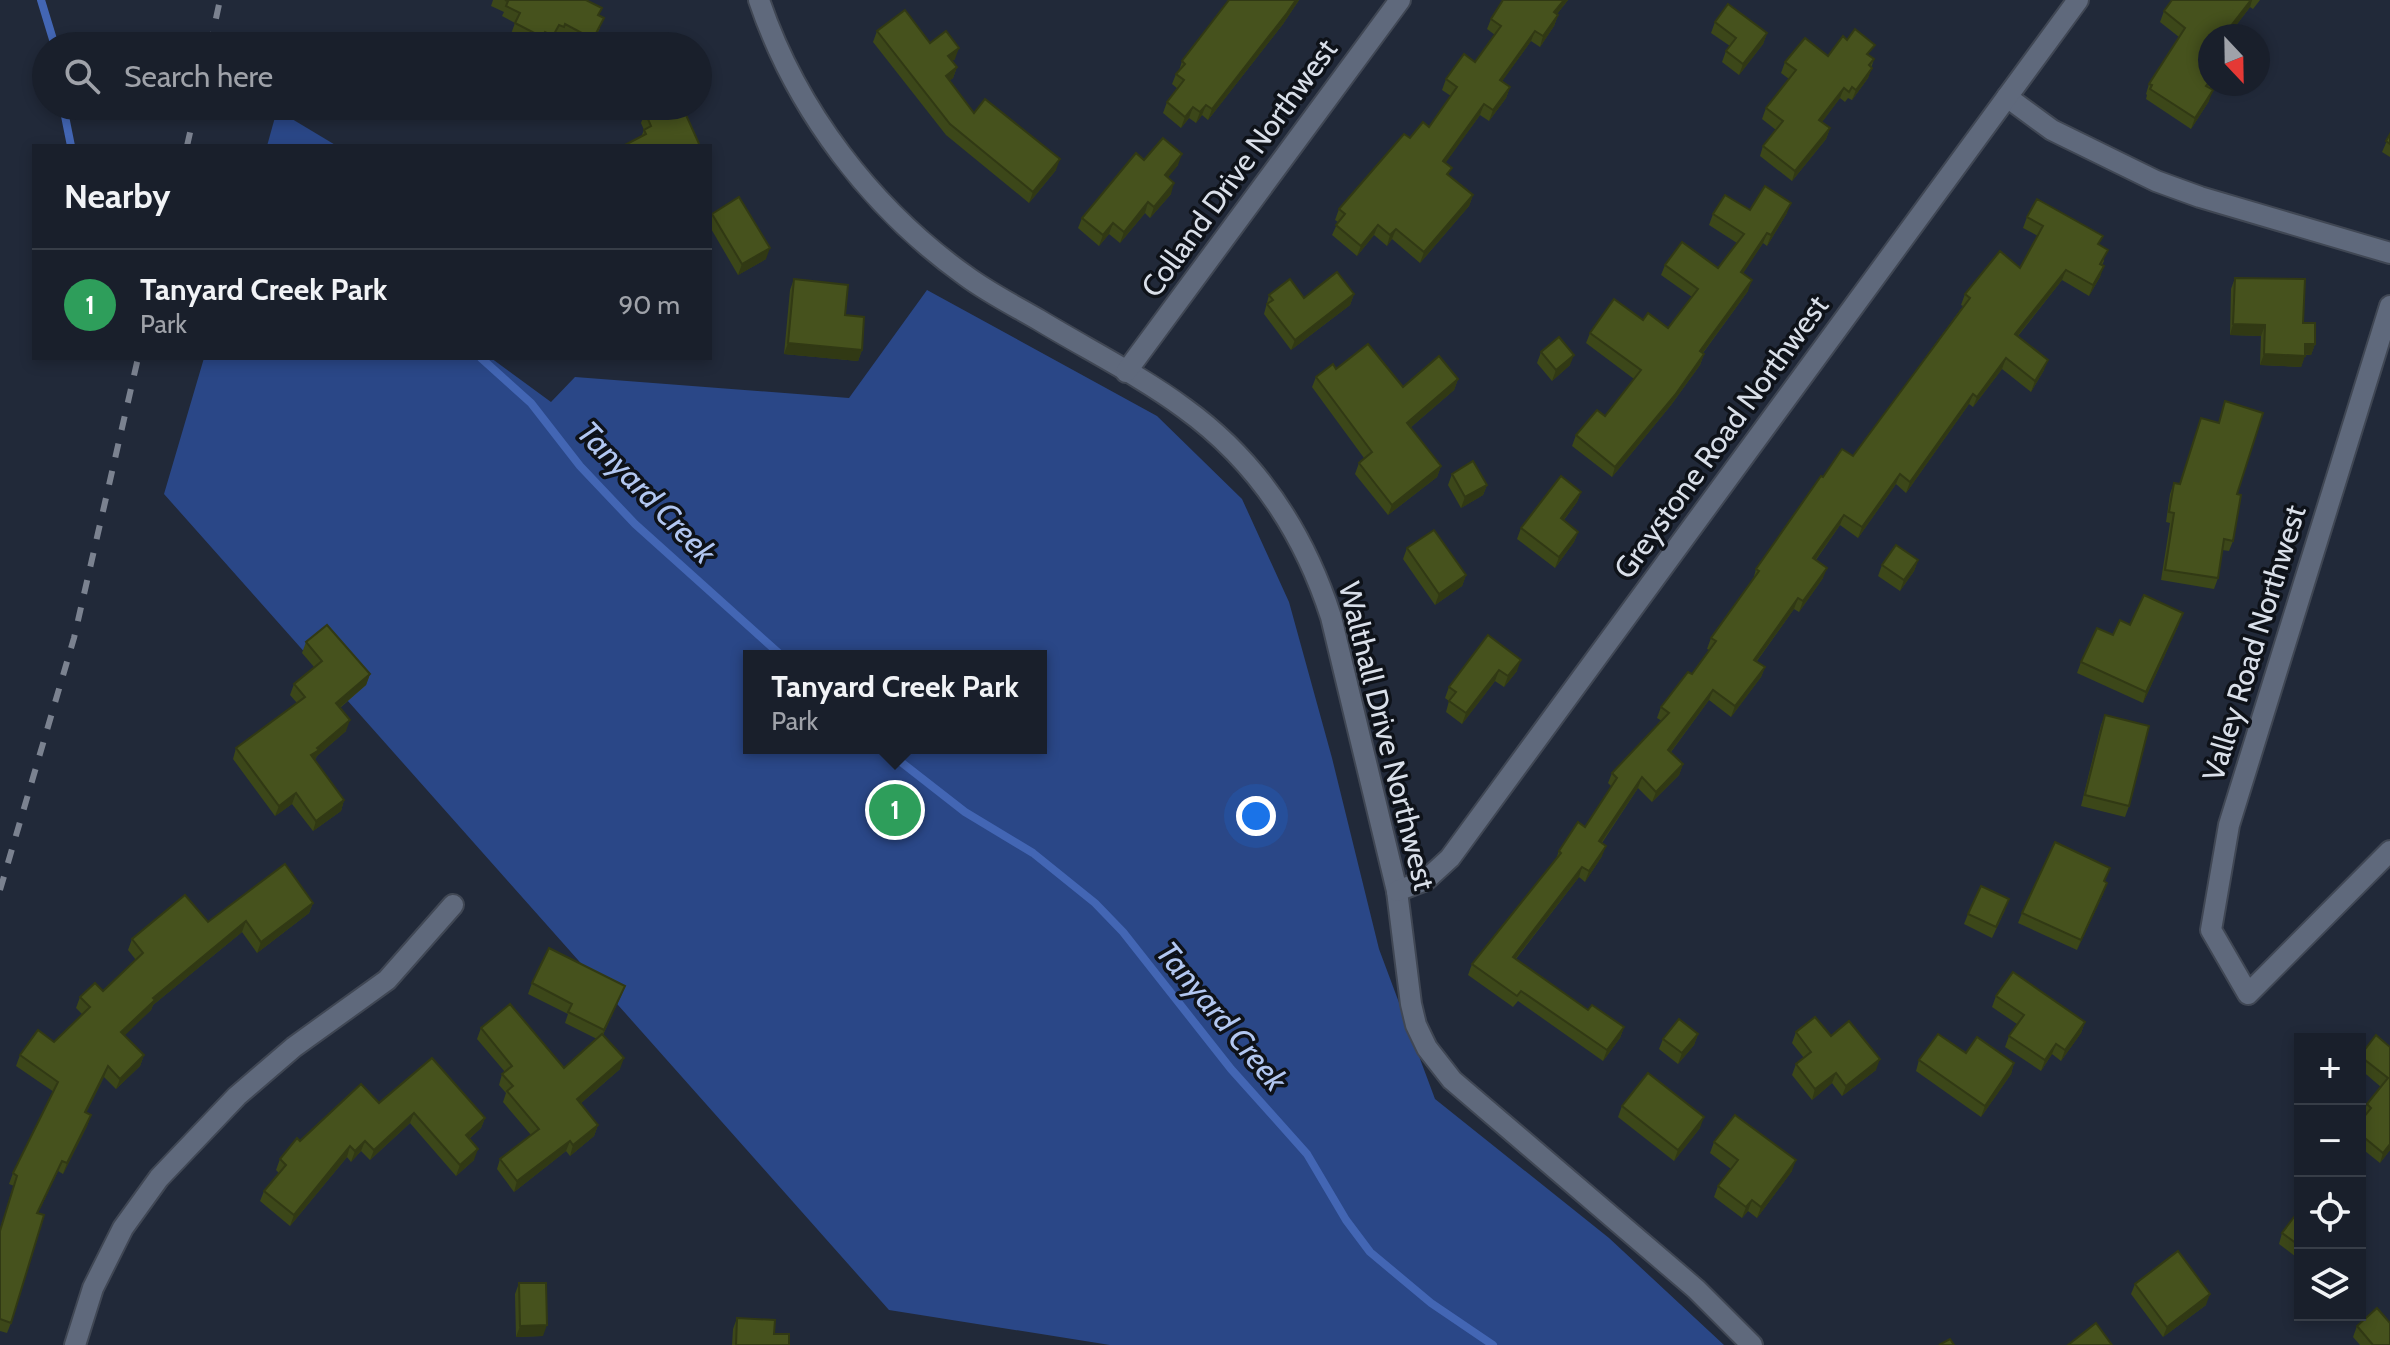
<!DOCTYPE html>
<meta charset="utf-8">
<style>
:root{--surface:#191f2b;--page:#262c37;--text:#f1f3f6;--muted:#9fa2a9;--line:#373d47;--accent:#d93025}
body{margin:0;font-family:Cabin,sans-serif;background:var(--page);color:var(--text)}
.controls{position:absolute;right:24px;bottom:24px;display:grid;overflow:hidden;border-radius:0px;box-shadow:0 4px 12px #0003}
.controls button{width:72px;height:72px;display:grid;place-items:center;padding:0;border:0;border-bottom:2px solid var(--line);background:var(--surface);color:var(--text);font:40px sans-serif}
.compass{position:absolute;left:2198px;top:24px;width:72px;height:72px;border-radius:50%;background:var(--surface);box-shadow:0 4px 12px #0003;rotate:158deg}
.you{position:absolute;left:1256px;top:816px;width:28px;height:28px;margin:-20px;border:6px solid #fff;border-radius:50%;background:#1a73e8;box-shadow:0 0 0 12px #1a73e833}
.badge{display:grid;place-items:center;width:52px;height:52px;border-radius:50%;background:var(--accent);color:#fff;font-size:26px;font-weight:700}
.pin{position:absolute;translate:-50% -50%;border:4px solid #fff;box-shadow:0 2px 8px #0006}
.popup{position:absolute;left:743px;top:650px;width:304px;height:104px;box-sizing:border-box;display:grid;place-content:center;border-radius:0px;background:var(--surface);filter:drop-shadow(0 2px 6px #0005);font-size:26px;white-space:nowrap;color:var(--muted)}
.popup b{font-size:30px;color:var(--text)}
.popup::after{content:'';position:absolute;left:50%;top:100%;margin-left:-16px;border:16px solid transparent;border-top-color:var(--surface)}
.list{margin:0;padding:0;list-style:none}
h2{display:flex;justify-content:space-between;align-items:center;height:104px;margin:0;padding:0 32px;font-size:34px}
h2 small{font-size:26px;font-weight:400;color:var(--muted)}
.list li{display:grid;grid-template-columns:52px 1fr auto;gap:24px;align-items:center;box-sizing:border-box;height:112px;padding:0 32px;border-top:2px solid var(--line)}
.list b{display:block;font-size:30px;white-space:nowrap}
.list p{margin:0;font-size:26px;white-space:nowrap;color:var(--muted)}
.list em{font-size:26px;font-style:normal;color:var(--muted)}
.icon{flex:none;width:44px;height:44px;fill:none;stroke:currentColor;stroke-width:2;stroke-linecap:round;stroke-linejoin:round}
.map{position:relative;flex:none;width:2390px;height:1345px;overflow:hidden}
.search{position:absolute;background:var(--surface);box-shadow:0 4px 12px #0003;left:32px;top:32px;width:680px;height:88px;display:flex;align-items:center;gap:20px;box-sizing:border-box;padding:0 28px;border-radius:44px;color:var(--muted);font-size:30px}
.panel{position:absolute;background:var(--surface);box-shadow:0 4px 12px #0003;left:32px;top:144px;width:680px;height:216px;border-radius:0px}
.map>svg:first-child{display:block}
</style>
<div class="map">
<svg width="2390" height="1345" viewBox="0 0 2390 1345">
<rect width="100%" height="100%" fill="#212939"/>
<!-- green -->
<g fill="#2a4787" fill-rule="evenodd">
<path d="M 277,110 L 337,146 L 267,146 Z"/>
<path d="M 927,290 L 1157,416 L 1242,499 L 1289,602 L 1332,758 L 1379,949 L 1435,1099 L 1609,1238 L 1724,1345 L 1110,1345 L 889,1310 L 164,494 L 204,358 L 491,358 L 551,402 L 575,377 L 849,398 ZM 749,656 L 1041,656 L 1041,748 L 749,748 Z"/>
</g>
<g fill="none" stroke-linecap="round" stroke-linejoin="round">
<!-- stream -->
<g stroke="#4366b4" stroke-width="8">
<path d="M 41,0 L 55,46"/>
<path d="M 63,106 L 71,146"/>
<path d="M 481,358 L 531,403 L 580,466 L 635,524 L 782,656"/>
<path d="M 883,748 L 965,812 L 1033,853 L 1095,903 L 1123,932 L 1231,1069 L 1307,1154 L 1346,1220 L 1370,1252 L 1431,1303 L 1493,1345"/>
</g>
<!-- minor casing -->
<g stroke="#404754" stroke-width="24">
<g id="minor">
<path d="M 759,0 C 796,110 872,209 966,276 C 989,293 1015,306 1039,320 C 1085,348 1141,376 1184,408 C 1256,460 1304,533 1331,617 L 1397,891 L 1411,1004 L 1416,1025 L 1427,1048 L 1452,1080 L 1696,1289 L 1752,1345"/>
<path d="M 2007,97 L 2052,130 L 2156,181 L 2200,197 L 2390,253"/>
<path d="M 2390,306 L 2229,825 L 2211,930 L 2248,994 L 2390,851"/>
<path d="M 1126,372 L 1400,0"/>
<path d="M 1397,891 L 1426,880 L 1450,858 L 2078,0"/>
<path d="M 75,1345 L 93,1288 L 123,1228 L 159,1178 L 237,1096 L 294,1047 L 387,980 L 453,905"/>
</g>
</g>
<!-- minor -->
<use href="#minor" stroke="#5f697c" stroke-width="20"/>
<!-- rail -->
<g stroke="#7b8290" stroke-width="6" stroke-dasharray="14 14" stroke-linecap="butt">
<path d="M 210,46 L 220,0"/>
<path d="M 187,146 L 196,106"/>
<path d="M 0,890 L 74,638 L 138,358"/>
</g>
</g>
<!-- wall -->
<g fill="#3c4719">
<path d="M 493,0 L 586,0 L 599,15 L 600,28 L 591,46 L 583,46 L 561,35 L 560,38 L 555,36 L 550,46 L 541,43 L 539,46 L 535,46 L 511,34 L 515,23 L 502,16 L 504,12 L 491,6 Z"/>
<path d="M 1229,0 L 1299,0 L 1283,24 L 1208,120 L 1202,115 L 1196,123 L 1189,118 L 1181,128 L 1163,113 L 1167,102 L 1178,89 L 1172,84 L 1176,74 L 1179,71 L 1182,61 Z"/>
<path d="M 1503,0 L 1568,0 L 1557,14 L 1558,15 L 1554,26 L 1540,47 L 1531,41 L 1502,81 L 1510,87 L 1506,98 L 1489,121 L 1480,115 L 1445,163 L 1449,176 L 1473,195 L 1469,206 L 1420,263 L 1392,239 L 1387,246 L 1374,235 L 1357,256 L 1332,235 L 1338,222 L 1335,220 L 1339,209 L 1410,138 L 1429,127 L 1451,96 L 1442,90 L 1446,79 L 1475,62 L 1495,35 L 1487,29 L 1491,19 Z"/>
<path d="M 2172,0 L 2260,0 L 2253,9 L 2250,7 L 2228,36 L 2210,36 L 2210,84 L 2212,84 L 2209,88 L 2209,101 L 2191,129 L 2146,99 L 2147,95 L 2146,94 L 2149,84 L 2179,37 L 2160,22 L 2164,11 Z"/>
<path d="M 1715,22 L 1767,33 L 1763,44 L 1739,75 L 1722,62 L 1726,51 L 1730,46 L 1711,33 Z"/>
<path d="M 877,31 L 930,43 L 955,59 L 952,61 L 957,67 L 953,78 L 949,81 L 974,113 L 1056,170 L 1029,203 L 946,135 L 873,42 Z"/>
<path d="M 1870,56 L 1874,59 L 1868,78 L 1852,100 L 1848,98 L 1845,102 L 1840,98 L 1822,122 L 1830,128 L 1826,139 L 1792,181 L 1760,156 L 1763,146 L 1776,130 L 1762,119 L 1766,108 L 1789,79 L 1781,73 L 1785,62 Z"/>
<path d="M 645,112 L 700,146 L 623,146 L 641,137 L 644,130 L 641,123 Z"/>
<path d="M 2390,134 L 2390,157 L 2382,152 Z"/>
<path d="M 1144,160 L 1178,165 L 1168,177 L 1171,194 L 1150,218 L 1145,213 L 1120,243 L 1109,234 L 1099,246 L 1078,228 L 1082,218 Z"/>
<path d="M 1750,210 L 1787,213 L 1767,246 L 1763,243 L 1743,273 L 1748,291 L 1703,353 L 1704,354 L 1700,365 L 1671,405 L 1612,477 L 1572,446 L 1576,435 L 1605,416 L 1634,379 L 1586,343 L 1590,333 L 1643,320 L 1668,328 L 1692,297 L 1661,275 L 1665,265 L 1718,268 L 1737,243 L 1709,225 L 1713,214 Z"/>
<path d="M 712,214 L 766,259 L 738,275 L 710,227 L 710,220 Z"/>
<path d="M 2027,217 L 2099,245 L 2104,261 L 2102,265 L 2100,277 L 2089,296 L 2062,280 L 2018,336 L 2044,370 L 2031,392 L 2002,369 L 1973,407 L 1969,404 L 1906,493 L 1896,484 L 1858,538 L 1840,525 L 1816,560 L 1823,578 L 1799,612 L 1794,609 L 1757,661 L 1765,667 L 1761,677 L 1731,717 L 1709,700 L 1671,752 L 1683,764 L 1679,775 L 1652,802 L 1638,788 L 1602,843 L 1602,856 L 1585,882 L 1579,877 L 1516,959 L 1588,1010 L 1624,1027 L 1620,1038 L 1603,1061 L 1518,1001 L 1513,1007 L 1468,975 L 1472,964 L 1556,859 L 1559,851 L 1585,827 L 1612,787 L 1608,783 L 1612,773 L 1662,721 L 1657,718 L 1661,707 L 1692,674 L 1710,650 L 1707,649 L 1711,638 L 1753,580 L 1756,569 L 1823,477 L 1853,456 L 1963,306 L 1961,305 L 1965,294 L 2020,268 L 2038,236 L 2023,228 Z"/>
<path d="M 2235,278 L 2303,323 L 2315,344 L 2311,355 L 2305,355 L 2301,367 L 2260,365 L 2261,336 L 2230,335 L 2231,289 Z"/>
<path d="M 794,279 L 845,315 L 862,350 L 858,361 L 784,354 L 790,290 Z"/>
<path d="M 1354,294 L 1350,305 L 1291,350 L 1264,314 L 1269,295 L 1304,298 Z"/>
<path d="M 1541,352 L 1570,365 L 1552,381 L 1537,363 Z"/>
<path d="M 1316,377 L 1403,387 L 1458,379 L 1454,390 L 1410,428 L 1441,466 L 1437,477 L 1388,515 L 1355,474 L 1359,463 L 1364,458 L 1312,387 Z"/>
<path d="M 1452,474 L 1487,485 L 1483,495 L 1461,508 L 1448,485 Z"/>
<path d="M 2174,483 L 2237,494 L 2233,541 L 2229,551 L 2222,550 L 2218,578 L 2214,589 L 2161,580 L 2170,523 L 2166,522 L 2170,494 Z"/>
<path d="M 1581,492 L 1577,502 L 1564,520 L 1578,532 L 1574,542 L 1555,568 L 1517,539 L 1521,528 Z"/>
<path d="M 1407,548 L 1466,575 L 1462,586 L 1435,605 L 1403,559 Z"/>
<path d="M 1918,560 L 1914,571 L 1900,591 L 1878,576 L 1882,565 Z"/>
<path d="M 2179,624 L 2143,703 L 2077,673 L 2081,662 L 2113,635 Z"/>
<path d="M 1488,635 L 1517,671 L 1504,687 L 1495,681 L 1462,724 L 1446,712 L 1449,701 L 1445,698 L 1449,687 Z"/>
<path d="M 306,642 L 370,674 L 366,685 L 340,708 L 346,731 L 317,756 L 315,760 L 344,800 L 341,811 L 313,831 L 292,804 L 275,816 L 233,759 L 236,748 L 297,703 L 290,695 L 294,684 L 314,667 L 302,653 Z"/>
<path d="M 2105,715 L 2129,806 L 2125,817 L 2081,806 L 2101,725 Z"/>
<path d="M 2104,882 L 2103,894 L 2077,950 L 2018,923 L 2022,913 Z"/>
<path d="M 313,903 L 309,913 L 257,953 L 242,932 L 153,1005 L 151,1010 L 124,1035 L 144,1055 L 140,1066 L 116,1089 L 104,1077 L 86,1113 L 91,1115 L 87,1126 L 63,1174 L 58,1171 L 38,1213 L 11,1323 L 7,1333 L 0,1331 L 0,1230 L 14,1186 L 9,1184 L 13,1173 L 54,1092 L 16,1066 L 20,1055 L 54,1042 L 82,1014 L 76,1008 L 80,997 L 103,991 L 136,960 L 128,950 L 132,939 L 208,922 Z"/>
<path d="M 2005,910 L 1992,938 L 1964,924 L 1968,914 Z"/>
<path d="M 532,983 L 625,986 L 603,1035 L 620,1069 L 580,1104 L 598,1125 L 594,1136 L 570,1156 L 566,1151 L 514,1192 L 497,1169 L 500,1159 L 531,1135 L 503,1102 L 506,1093 L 499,1085 L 502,1074 L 505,1072 L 477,1039 L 481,1028 L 564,1068 L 597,1039 L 565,1023 L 568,1014 L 528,994 Z"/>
<path d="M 1996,996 L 2085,1022 L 2081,1033 L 2061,1061 L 2052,1054 L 2041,1071 L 2005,1047 L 2009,1036 L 2017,1024 L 1992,1007 Z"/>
<path d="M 1796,1032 L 1831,1036 L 1876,1070 L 1842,1096 L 1832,1083 L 1812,1100 L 1792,1075 L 1796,1064 L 1804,1058 L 1792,1043 Z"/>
<path d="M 1698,1034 L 1694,1045 L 1678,1064 L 1659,1049 L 1663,1039 Z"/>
<path d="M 2390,1047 L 2390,1150 L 2380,1163 L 2360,1147 L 2360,1122 L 2365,1117 L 2363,1115 L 2367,1104 L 2381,1087 L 2360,1069 L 2360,1055 Z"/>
<path d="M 1966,1053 L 2014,1063 L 2011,1074 L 1981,1117 L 1916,1071 L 1919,1060 Z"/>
<path d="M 379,1103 L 485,1118 L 481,1128 L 469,1139 L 474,1160 L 456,1176 L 410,1123 L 370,1160 L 361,1151 L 351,1162 L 347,1157 L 290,1226 L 260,1201 L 264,1191 L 279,1173 L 276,1170 L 280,1159 L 300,1141 Z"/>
<path d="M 1622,1106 L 1700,1128 L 1674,1161 L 1618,1117 Z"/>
<path d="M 1714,1142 L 1792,1171 L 1757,1218 L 1748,1211 L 1742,1218 L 1714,1197 L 1718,1186 L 1731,1169 L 1710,1153 Z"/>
<path d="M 2300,1209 L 2300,1260 L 2279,1244 L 2282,1233 Z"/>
<path d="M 519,1283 L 543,1336 L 516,1337 L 515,1294 Z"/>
<path d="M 2135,1284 L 2206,1305 L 2163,1337 L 2131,1294 Z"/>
<path d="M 737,1318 L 774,1334 L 789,1345 L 732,1345 L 733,1329 Z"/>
<path d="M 2357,1326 L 2390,1345 L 2360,1345 L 2353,1337 Z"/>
</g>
<!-- shaded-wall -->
<g fill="#313914">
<path d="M 1296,0 L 1299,0 L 1283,24 L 1208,120 L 1212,109 Z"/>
<path d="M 1564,0 L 1568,0 L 1550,23 L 1554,12 Z"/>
<path d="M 2251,0 L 2252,0 L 2250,7 L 2228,36 L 2223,36 Z"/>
<path d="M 1558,15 L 1554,26 L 1540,47 L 1543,36 Z"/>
<path d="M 1535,31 L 1531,41 L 1496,90 L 1500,80 Z"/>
<path d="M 1767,33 L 1763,44 L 1739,75 L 1743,64 Z"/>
<path d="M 959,48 L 955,59 L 944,67 L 948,56 Z"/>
<path d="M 957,67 L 953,78 L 942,87 L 946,76 Z"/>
<path d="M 1872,68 L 1868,78 L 1852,100 L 1856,90 Z"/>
<path d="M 1510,87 L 1506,98 L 1489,121 L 1493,110 Z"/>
<path d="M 1844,88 L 1840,98 L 1816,130 L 1819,120 Z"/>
<path d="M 2213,90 L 2209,101 L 2191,129 L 2195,118 Z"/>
<path d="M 1484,104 L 1480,115 L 1439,172 L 1443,161 Z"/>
<path d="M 1206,105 L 1202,115 L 1196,123 L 1200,112 Z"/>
<path d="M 1193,107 L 1189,118 L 1181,128 L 1185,117 Z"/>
<path d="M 1830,128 L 1826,139 L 1792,181 L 1795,171 Z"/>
<path d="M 1182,154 L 1178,165 L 1161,186 L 1165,175 Z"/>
<path d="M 1060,159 L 1056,170 L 1029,203 L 1033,192 Z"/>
<path d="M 1174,183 L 1171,194 L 1150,218 L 1154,207 Z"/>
<path d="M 1473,195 L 1469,206 L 1420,263 L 1424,252 Z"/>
<path d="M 1148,202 L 1145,213 L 1120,243 L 1124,232 Z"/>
<path d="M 1791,203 L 1787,213 L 1767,246 L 1771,235 Z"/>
<path d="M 1113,223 L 1109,234 L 1099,246 L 1103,235 Z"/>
<path d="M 1378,225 L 1374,235 L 1357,256 L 1361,246 Z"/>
<path d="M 1396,229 L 1392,239 L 1387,246 L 1390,235 Z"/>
<path d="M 1767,233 L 1763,243 L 1737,283 L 1741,272 Z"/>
<path d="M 770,248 L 766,259 L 738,275 L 742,264 Z"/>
<path d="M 2104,266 L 2100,277 L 2089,296 L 2093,285 Z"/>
<path d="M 2066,270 L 2062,280 L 2011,344 L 2015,334 Z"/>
<path d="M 1752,280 L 1748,291 L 1696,362 L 1700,351 Z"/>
<path d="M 1354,294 L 1350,305 L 1291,350 L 1295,340 Z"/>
<path d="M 2233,324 L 2265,325 L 2261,336 L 2230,335 Z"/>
<path d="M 788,343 L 862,350 L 858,361 L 784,354 Z"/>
<path d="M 2305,344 L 2315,344 L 2311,355 L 2301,354 Z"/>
<path d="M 1704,354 L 1700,365 L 1671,405 L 1612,477 L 1615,467 Z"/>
<path d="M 2264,354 L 2305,356 L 2301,367 L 2260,365 Z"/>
<path d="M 1574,355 L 1570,365 L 1552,381 L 1556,370 Z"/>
<path d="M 2006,358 L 2002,369 L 1973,407 L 1977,397 Z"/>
<path d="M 2048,360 L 2044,370 L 2031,392 L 2035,381 Z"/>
<path d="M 1458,379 L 1454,390 L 1403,434 L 1407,423 Z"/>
<path d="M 1973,394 L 1969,404 L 1906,493 L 1910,482 Z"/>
<path d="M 1441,466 L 1437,477 L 1388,515 L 1392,505 Z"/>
<path d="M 1900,474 L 1896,484 L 1858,538 L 1862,527 Z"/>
<path d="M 1487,485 L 1483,495 L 1461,508 L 1465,497 Z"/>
<path d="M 1581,492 L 1577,502 L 1557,529 L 1561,518 Z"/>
<path d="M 1844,515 L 1840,525 L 1809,569 L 1813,558 Z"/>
<path d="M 1578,532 L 1574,542 L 1555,568 L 1559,557 Z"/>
<path d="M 1918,560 L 1914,571 L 1900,591 L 1904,580 Z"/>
<path d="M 1827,568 L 1823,578 L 1799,612 L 1803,601 Z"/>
<path d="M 1466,575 L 1462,586 L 1435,605 L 1439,594 Z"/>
<path d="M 1798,598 L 1794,609 L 1750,670 L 1754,660 Z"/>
<path d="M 2183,613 L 2179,624 L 2143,703 L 2146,692 Z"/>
<path d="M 1521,660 L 1517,671 L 1504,687 L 1508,676 Z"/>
<path d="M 1765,667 L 1761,677 L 1731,717 L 1735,706 Z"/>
<path d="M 1499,670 L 1495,681 L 1462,724 L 1466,713 Z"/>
<path d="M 370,674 L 366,685 L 332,714 L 336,703 Z"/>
<path d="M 1713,690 L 1709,700 L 1664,761 L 1668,750 Z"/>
<path d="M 350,720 L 346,731 L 317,756 L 315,760 L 311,755 L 317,748 Z"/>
<path d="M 1683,764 L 1679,775 L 1652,802 L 1656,792 Z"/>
<path d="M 1642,777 L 1638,788 L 1595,852 L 1599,841 Z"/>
<path d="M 296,793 L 292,804 L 275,816 L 279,806 Z"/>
<path d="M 344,800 L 341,811 L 313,831 L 316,821 Z"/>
<path d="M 1606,846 L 1602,856 L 1585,882 L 1589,871 Z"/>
<path d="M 1582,867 L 1579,877 L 1509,967 L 1513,957 Z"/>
<path d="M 2107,883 L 2103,894 L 2077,950 L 2081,940 Z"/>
<path d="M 313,903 L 309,913 L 257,953 L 261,942 Z"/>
<path d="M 246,921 L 242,932 L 153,1005 L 151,1010 L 117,1043 L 121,1032 L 153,998 Z"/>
<path d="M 625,986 L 621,996 L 600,1040 L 604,1030 Z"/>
<path d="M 2085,1022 L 2081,1033 L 2061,1061 L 2065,1050 Z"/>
<path d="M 1624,1027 L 1620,1038 L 1603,1061 L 1607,1050 Z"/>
<path d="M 1698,1034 L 1694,1045 L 1678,1064 L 1682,1053 Z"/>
<path d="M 2056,1044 L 2052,1054 L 2041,1071 L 2045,1060 Z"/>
<path d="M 144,1055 L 140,1066 L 116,1089 L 120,1079 Z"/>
<path d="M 624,1058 L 620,1069 L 573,1110 L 577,1099 Z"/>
<path d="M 1880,1059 L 1876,1070 L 1842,1096 L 1846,1086 Z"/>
<path d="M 2014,1063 L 2011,1074 L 1981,1117 L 1985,1106 Z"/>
<path d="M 108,1066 L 104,1077 L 81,1123 L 85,1112 Z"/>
<path d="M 1836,1073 L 1832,1083 L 1812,1100 L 1815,1089 Z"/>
<path d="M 414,1113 L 410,1123 L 370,1160 L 374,1150 Z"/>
<path d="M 91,1115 L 87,1126 L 63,1174 L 67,1163 Z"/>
<path d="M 1704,1117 L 1700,1128 L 1674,1161 L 1678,1150 Z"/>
<path d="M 485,1118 L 481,1128 L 462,1145 L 466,1135 Z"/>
<path d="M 598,1125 L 594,1136 L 570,1156 L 573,1145 Z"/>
<path d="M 365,1141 L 361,1151 L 351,1162 L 355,1151 Z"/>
<path d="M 570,1141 L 566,1151 L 514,1192 L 517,1181 Z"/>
<path d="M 2390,1144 L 2390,1150 L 2380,1163 L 2383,1153 Z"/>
<path d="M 350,1146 L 347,1157 L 290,1226 L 294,1215 Z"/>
<path d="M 478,1149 L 474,1160 L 456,1176 L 460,1165 Z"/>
<path d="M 1796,1160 L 1792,1171 L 1757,1218 L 1761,1207 Z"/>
<path d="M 62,1161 L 58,1171 L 33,1223 L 37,1213 Z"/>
<path d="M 1752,1200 L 1748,1211 L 1742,1218 L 1746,1207 Z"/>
<path d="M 2210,1294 L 2206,1305 L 2163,1337 L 2167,1327 Z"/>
<path d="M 547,1325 L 543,1336 L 516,1337 L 520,1326 Z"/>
</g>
<!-- building -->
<g fill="#46521d" stroke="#313914" stroke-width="2">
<path d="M 505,0 L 586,0 L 602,8 L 598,15 L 604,18 L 593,39 L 565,24 L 564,27 L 559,25 L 553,36 L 545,32 L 542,37 L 515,23 L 520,13 L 506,6 L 508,1 Z"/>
<path d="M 1229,0 L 1296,0 L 1287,13 L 1212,109 L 1206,105 L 1200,112 L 1193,107 L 1185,117 L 1167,102 L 1184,80 L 1176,74 L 1185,64 L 1182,61 Z"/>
<path d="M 1503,0 L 1564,0 L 1554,12 L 1558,15 L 1543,36 L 1535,31 L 1500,80 L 1510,87 L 1493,110 L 1484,104 L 1443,161 L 1452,168 L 1447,174 L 1473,195 L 1424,252 L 1396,229 L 1390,235 L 1378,225 L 1361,246 L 1336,225 L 1345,214 L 1339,209 L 1404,134 L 1410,138 L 1423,122 L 1429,127 L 1457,87 L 1446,79 L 1464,54 L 1475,62 L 1501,26 L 1491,19 Z"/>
<path d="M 2172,0 L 2251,0 L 2223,36 L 2210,36 L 2210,81 L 2206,86 L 2213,90 L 2195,118 L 2150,89 L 2152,85 L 2149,84 L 2185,28 L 2164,11 Z"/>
<path d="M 1728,4 L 1767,33 L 1743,64 L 1726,51 L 1736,38 L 1715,22 Z"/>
<path d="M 905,10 L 930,43 L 946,31 L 959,48 L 948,56 L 957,67 L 946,76 L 974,113 L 985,99 L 1060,159 L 1033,192 L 950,124 L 877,31 Z"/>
<path d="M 1855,29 L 1875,45 L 1867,54 L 1874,59 L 1869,65 L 1872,68 L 1856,90 L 1852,87 L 1849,92 L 1844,88 L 1819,120 L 1830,128 L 1795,171 L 1763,146 L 1783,121 L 1766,108 L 1796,70 L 1785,62 L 1805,38 L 1828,56 L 1843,36 L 1847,40 Z"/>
<path d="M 659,106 L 682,106 L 700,146 L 623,146 L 646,134 L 644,130 L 651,126 L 645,112 Z"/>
<path d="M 2390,134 L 2390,144 L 2386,141 Z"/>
<path d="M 1163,138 L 1182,154 L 1165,175 L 1174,183 L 1154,207 L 1148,202 L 1124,232 L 1113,223 L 1103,235 L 1082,218 L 1136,153 L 1144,160 Z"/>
<path d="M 1765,186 L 1791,203 L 1771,235 L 1767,233 L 1741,272 L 1752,280 L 1700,351 L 1704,354 L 1675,395 L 1615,467 L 1576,435 L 1597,410 L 1605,416 L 1641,370 L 1590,333 L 1614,299 L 1643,320 L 1648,313 L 1668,328 L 1698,289 L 1665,265 L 1682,242 L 1718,268 L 1744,234 L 1713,214 L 1725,195 L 1750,210 Z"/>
<path d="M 739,197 L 770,248 L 742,264 L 712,214 Z"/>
<path d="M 2037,199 L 2103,236 L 2098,244 L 2108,250 L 2100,264 L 2104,266 L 2093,285 L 2066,270 L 2015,334 L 2048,360 L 2035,381 L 2006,358 L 1977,397 L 1973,394 L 1910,482 L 1900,474 L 1862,527 L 1844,515 L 1813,558 L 1827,568 L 1803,601 L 1798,598 L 1754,660 L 1765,667 L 1735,706 L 1713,690 L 1668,750 L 1683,764 L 1656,792 L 1642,777 L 1599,841 L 1606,846 L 1589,871 L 1582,867 L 1513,957 L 1588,1010 L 1592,1005 L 1624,1027 L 1607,1050 L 1521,991 L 1517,996 L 1472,964 L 1561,853 L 1559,851 L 1578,822 L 1585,827 L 1617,778 L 1612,773 L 1669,713 L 1661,707 L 1688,672 L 1692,674 L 1716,641 L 1711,638 L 1759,571 L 1756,569 L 1821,476 L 1823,477 L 1842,449 L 1853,456 L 1970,298 L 1965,294 L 2000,251 L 2020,268 L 2043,226 L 2027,217 Z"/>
<path d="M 1337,272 L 1354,294 L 1295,340 L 1267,304 L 1273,300 L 1269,295 L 1290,279 L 1304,298 Z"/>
<path d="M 2235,278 L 2305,279 L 2303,323 L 2315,323 L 2315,344 L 2305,344 L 2305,356 L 2264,354 L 2265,325 L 2233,324 Z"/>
<path d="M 794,279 L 848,285 L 845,315 L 864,317 L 862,350 L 788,343 Z"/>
<path d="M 1559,337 L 1574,355 L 1556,370 L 1541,352 Z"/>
<path d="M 1368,344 L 1403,387 L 1439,356 L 1458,379 L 1407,423 L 1441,466 L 1392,505 L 1359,463 L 1372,452 L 1316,377 L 1333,364 L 1336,369 Z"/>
<path d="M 2225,401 L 2263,413 L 2237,494 L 2241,495 L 2233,541 L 2224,539 L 2218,578 L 2165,570 L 2174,513 L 2169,512 L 2174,483 L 2180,484 L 2201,418 L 2219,423 Z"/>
<path d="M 1473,461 L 1487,485 L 1465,497 L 1452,474 Z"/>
<path d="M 1561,476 L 1581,492 L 1561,518 L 1578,532 L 1559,557 L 1521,528 Z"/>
<path d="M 1434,530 L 1466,575 L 1439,594 L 1407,548 Z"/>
<path d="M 1896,545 L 1918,560 L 1904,580 L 1882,565 Z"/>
<path d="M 2144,595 L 2183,613 L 2146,692 L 2081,662 L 2097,628 L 2113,635 L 2120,620 L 2130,625 Z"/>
<path d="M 327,625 L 370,674 L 336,703 L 350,720 L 317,748 L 319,750 L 311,755 L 344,800 L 316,821 L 296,793 L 279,806 L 236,748 L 305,697 L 294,684 L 322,661 L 306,642 Z"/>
<path d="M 1488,635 L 1521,660 L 1508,676 L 1499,670 L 1466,713 L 1449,701 L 1456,692 L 1449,687 Z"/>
<path d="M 2105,715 L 2149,726 L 2129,806 L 2085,795 Z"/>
<path d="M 2055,842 L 2110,868 L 2104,881 L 2107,883 L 2081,940 L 2022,913 Z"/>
<path d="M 285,864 L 313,903 L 261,942 L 246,921 L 153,998 L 155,1000 L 121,1032 L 144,1055 L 120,1079 L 108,1066 L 85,1112 L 91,1115 L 67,1163 L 62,1161 L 37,1213 L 44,1215 L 11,1323 L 0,1319 L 0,1231 L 17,1176 L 13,1173 L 58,1082 L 20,1055 L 38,1030 L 54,1042 L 90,1007 L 80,997 L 95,983 L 103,991 L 143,953 L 132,939 L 185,895 L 208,922 Z"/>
<path d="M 1981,886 L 2009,899 L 1996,927 L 1968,914 Z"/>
<path d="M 549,948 L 625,986 L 604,1030 L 568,1012 L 572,1004 L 532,983 Z"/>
<path d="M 2013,972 L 2085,1022 L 2065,1050 L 2056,1044 L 2045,1060 L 2009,1036 L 2024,1015 L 1996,996 Z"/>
<path d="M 510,1004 L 564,1068 L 602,1034 L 624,1058 L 577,1099 L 598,1125 L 573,1145 L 570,1141 L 517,1181 L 500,1159 L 539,1129 L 507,1091 L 513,1086 L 502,1074 L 512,1066 L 481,1028 Z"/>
<path d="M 1815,1017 L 1831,1036 L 1849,1021 L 1880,1059 L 1846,1086 L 1836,1073 L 1815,1089 L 1796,1064 L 1811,1052 L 1796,1032 Z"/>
<path d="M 1679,1019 L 1698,1034 L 1682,1053 L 1663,1039 Z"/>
<path d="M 1938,1034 L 1966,1053 L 1977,1037 L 2014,1063 L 1985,1106 L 1919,1060 Z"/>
<path d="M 2376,1035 L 2390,1047 L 2390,1144 L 2383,1153 L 2360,1134 L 2360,1122 L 2371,1108 L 2367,1104 L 2388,1078 L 2360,1056 Z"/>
<path d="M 432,1058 L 485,1118 L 466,1135 L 478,1149 L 460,1165 L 414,1113 L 374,1150 L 365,1141 L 355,1151 L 350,1146 L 294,1215 L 264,1191 L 286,1165 L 280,1159 L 297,1138 L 300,1141 L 361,1084 L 379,1103 Z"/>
<path d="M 1648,1073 L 1704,1117 L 1678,1150 L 1622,1106 Z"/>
<path d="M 1735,1115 L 1796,1160 L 1761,1207 L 1752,1200 L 1746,1207 L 1718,1186 L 1738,1160 L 1714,1142 Z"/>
<path d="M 2300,1209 L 2300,1246 L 2282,1233 Z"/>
<path d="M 2178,1251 L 2210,1294 L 2167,1327 L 2135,1284 Z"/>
<path d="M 519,1283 L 546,1283 L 547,1325 L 520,1326 Z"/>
<path d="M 2377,1308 L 2390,1323 L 2390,1345 L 2373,1345 L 2357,1326 Z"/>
<path d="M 737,1318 L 775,1320 L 774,1334 L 789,1334 L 789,1345 L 736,1345 Z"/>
<path d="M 2096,1323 L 2112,1345 L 2068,1345 Z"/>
<path d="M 1950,1339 L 1954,1345 L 1939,1345 Z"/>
</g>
<g text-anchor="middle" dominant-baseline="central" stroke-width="7" stroke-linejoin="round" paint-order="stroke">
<!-- street labels -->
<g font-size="30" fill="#d9dfe9" stroke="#0e1219">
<text transform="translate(1239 168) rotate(-54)">Colland Drive Northwest</text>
<text transform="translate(1721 437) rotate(-54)">Greystone Road Northwest</text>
<text transform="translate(2254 643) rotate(-73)">Valley Road Northwest</text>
<text transform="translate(1387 736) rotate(76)">Walthall Drive Northwest</text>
</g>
<!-- water labels -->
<g font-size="32" font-style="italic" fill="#b2c7f1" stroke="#0e1219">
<text transform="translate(647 492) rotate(46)">Tanyard Creek</text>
<text transform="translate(1222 1016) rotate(50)">Tanyard Creek</text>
</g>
</g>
</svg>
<div class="controls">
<button>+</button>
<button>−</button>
<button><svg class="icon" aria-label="locate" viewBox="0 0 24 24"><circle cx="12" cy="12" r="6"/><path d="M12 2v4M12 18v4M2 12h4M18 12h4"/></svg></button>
<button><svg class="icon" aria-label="layers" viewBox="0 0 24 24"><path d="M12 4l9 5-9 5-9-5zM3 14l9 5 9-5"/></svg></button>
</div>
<svg class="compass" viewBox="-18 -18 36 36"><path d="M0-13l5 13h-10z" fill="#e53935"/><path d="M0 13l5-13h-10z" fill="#9fa2a9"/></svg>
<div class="you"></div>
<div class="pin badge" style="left:895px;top:810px;background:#2e9e5b">1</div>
<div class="popup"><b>Tanyard Creek Park</b>Park</div>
<div class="search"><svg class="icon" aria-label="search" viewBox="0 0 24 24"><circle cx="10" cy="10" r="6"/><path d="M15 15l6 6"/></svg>Search here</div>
<section class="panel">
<h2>Nearby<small></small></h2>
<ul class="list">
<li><span class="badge" style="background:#2e9e5b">1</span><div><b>Tanyard Creek Park</b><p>Park</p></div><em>90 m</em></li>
</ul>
</section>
</div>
